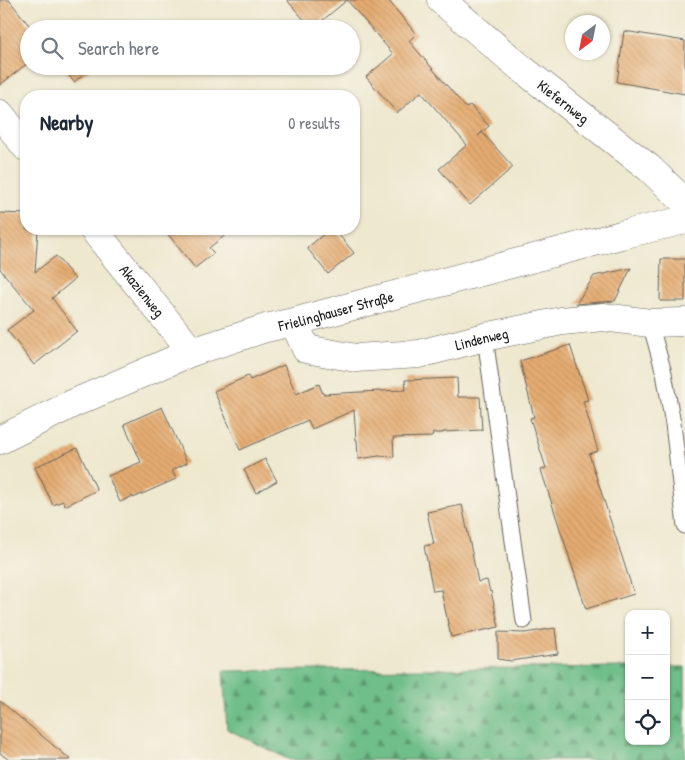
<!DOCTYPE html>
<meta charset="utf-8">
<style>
:root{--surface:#fff;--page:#f6f6f7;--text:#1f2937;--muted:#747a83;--line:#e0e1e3}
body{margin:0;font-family:"Patrick Hand",sans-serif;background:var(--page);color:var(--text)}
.controls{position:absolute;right:15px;bottom:15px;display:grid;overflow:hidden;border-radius:10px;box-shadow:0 1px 4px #0004}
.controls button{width:45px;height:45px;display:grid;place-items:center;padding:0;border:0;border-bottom:1px solid var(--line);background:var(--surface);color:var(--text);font:25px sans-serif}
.compass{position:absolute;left:565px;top:15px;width:45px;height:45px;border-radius:50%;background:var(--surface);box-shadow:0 1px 4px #0004;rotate:212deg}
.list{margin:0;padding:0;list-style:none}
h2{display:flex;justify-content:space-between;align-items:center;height:65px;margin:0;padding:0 20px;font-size:21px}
h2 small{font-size:16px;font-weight:400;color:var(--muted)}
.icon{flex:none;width:28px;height:28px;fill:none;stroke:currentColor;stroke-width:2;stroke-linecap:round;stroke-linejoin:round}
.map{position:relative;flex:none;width:685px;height:760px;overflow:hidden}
.search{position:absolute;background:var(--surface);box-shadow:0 1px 4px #0004;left:20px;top:20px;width:340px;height:55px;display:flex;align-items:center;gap:12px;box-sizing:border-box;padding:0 18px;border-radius:28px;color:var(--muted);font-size:19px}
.panel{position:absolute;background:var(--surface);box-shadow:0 1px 4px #0004;left:20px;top:90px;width:340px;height:145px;border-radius:20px}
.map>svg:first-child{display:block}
</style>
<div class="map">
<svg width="685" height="760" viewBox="0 0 685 760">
<defs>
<pattern id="forest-firs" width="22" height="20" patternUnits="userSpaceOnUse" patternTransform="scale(1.25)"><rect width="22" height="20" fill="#6fbe89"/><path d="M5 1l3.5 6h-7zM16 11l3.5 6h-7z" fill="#5a9a6f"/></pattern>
<pattern id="building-back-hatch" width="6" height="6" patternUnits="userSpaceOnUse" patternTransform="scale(1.25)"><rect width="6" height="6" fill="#e5ac71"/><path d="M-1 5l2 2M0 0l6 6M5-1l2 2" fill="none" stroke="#c49361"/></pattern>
</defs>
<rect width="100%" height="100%" fill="#f7f3e8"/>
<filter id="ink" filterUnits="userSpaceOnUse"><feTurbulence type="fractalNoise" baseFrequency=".02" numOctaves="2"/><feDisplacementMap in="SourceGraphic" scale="10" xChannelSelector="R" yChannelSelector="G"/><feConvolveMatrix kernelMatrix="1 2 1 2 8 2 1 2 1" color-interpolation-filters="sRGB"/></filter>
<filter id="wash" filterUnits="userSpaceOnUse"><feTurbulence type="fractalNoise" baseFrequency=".0096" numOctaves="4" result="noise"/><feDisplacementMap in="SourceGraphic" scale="20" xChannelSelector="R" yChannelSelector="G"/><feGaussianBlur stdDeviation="1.12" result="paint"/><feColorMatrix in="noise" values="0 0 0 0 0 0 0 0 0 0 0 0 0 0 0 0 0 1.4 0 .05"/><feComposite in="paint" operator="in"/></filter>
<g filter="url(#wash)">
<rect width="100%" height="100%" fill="#eee8cf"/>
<!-- forest -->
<path fill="url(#forest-firs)" stroke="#466d52" d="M 629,667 L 629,741 L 666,741 L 666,667 L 685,667 L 685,760 L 290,760 L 227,729 L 223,671 Z"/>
<g id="blocks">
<!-- building -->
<g fill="url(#building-back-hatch)">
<path d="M 0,0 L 9,0 L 32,29 L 29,29 L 29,62 L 0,85 Z"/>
<path d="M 287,0 L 388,0 L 416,34 L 409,41 L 466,108 L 470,105 L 489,126 L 478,136 L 482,132 L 513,167 L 470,205 L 439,169 L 467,145 L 421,92 L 397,113 L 366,77 L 393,54 L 347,0 L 312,29 Z"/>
<path d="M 624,31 L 685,41 L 685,94 L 617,82 Z"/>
<path d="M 62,66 L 94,66 L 74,82 Z"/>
<path d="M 0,213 L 26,214 L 26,229 L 38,229 L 35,272 L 56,256 L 75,279 L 52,298 L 77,331 L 34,365 L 7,330 L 34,310 L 0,269 Z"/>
<path d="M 164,229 L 233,229 L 209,248 L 214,253 L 195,268 Z"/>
<path d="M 330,229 L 334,229 L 354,253 L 328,274 L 307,248 Z"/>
<path d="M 661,259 L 685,259 L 685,301 L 660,301 Z"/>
<path d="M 631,268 L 615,301 L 576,304 L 594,276 Z"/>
<path d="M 570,345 L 588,400 L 583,401 L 598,451 L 589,454 L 634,594 L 586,609 L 541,470 L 546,468 L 530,418 L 534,417 L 520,361 Z"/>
<path d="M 284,365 L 296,394 L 319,384 L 323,394 L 380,391 L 406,390 L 405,380 L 457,378 L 458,397 L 480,397 L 482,430 L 443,432 L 443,433 L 433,433 L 432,437 L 393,438 L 394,457 L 379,456 L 358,459 L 357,440 L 356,440 L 354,410 L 312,429 L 308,420 L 240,450 L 214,391 L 248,376 L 250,380 Z"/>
<path d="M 162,407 L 187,463 L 172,470 L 176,479 L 133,498 L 133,496 L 120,502 L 108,476 L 141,462 L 124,424 Z"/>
<path d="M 77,448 L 97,490 L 65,506 L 63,501 L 53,505 L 35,467 Z"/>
<path d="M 265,459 L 277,481 L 256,493 L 244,470 Z"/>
<path d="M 462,505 L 478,582 L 487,580 L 490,592 L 491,591 L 499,627 L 451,637 L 441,590 L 433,591 L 424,546 L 434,544 L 427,512 Z"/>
<path d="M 555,628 L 558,654 L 511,661 L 498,659 L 498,632 L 525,633 Z"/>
<path d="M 0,701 L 71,760 L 9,760 L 0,753 Z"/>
</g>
</g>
</g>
<g filter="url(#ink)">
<use href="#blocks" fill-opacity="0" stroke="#66635b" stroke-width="1"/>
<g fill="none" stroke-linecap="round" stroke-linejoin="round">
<!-- service casing -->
<g stroke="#66635b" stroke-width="17">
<g id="service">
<path d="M 650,323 L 664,373 L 673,424 L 685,526"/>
<path d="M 485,337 L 524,621"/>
</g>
</g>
<!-- minor casing -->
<g stroke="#66635b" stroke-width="29">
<g id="minor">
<path id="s1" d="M 441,0 L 521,68 L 649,168 L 685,202"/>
<path d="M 0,114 L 26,147"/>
<path id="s2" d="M 93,229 L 192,352"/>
<path id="s3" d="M 294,322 L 306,349 L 356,358 L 419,354 L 485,337 L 562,321 L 603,317 L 650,323 L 685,322"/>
<path id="s4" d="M 0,440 L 74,403 L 192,352 L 266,328 L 294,322 L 319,315 L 621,235 L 685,220"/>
</g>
</g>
<!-- service -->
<use href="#service" stroke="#fff" stroke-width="15"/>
<!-- minor -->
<use href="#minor" stroke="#fff" stroke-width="28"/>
</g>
</g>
<g text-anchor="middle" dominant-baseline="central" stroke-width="4" stroke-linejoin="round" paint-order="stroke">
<!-- street labels -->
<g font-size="15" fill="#1c1c1c" stroke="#f7f3e8">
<text stroke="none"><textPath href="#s1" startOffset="159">Kiefernweg</textPath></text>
<text stroke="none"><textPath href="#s2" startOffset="79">Akazienweg</textPath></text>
<text stroke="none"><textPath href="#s4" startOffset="361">Frielinghauser Straße</textPath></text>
<text stroke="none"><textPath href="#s3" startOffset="208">Lindenweg</textPath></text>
</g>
</g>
</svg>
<div class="controls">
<button>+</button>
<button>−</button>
<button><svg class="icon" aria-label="locate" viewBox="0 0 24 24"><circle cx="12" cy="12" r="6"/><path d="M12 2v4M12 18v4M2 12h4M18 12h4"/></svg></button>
</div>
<svg class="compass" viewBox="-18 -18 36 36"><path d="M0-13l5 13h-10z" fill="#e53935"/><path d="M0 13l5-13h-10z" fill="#747a83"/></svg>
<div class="search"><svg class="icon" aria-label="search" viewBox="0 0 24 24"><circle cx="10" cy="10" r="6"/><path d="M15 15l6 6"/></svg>Search here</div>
<section class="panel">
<h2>Nearby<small>0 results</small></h2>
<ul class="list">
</ul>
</section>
</div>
